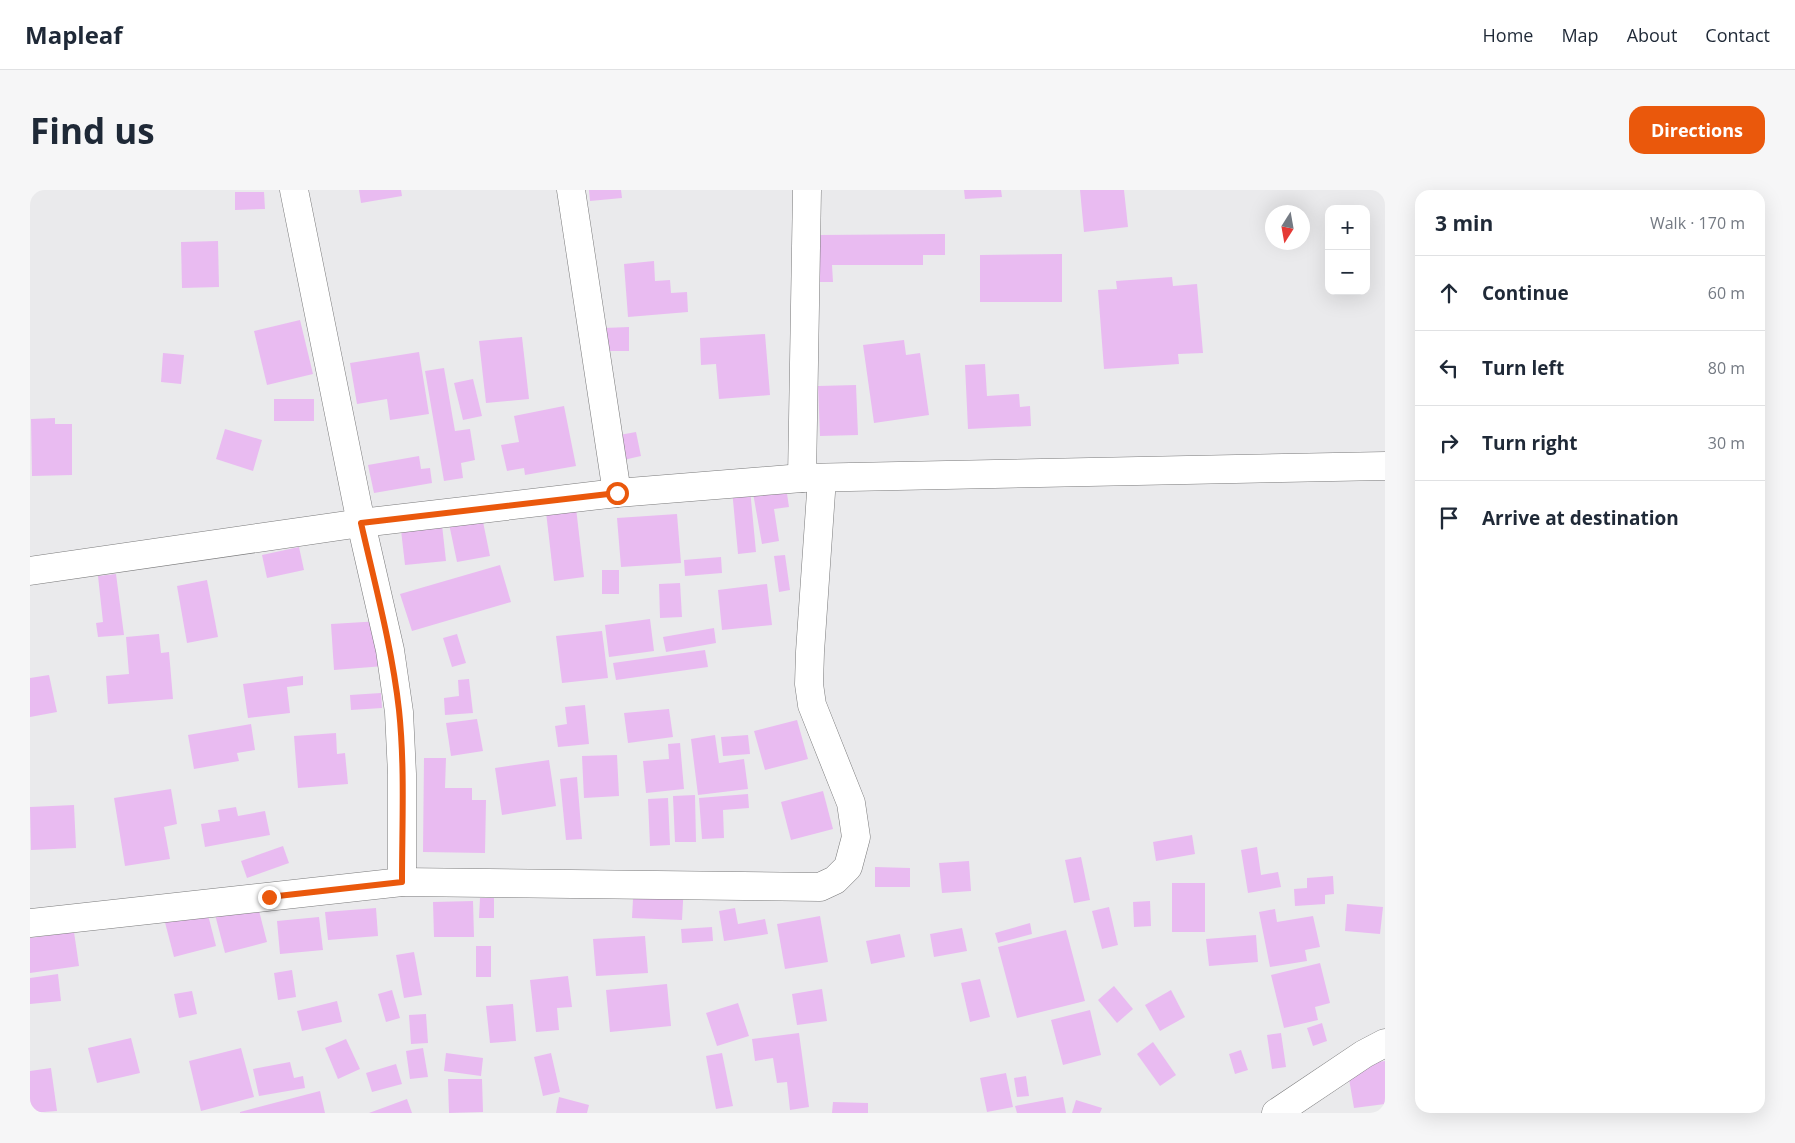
<!DOCTYPE html>
<meta charset="utf-8">
<style>
:root{--surface:#fff;--page:#f6f6f7;--text:#1f2937;--muted:#747a83;--line:#e0e1e3;--accent:#ea580c}
body{margin:0;font-family:"Open Sans",sans-serif;background:var(--page);color:var(--text)}
.controls{position:absolute;right:15px;top:15px;display:grid;overflow:hidden;border-radius:10px;box-shadow:0 5px 20px #0002}
.controls button{width:45px;height:45px;display:grid;place-items:center;padding:0;border:0;border-bottom:1px solid var(--line);background:var(--surface);color:var(--text);font:25px sans-serif}
.compass{position:absolute;left:1235px;top:15px;width:45px;height:45px;border-radius:50%;background:var(--surface);box-shadow:0 5px 20px #0002;rotate:191deg}
.stop{position:absolute;width:15px;height:15px;margin:-11px;border:4px solid #ea580c;border-radius:50%;background:#fff}
.stop.end{background:#ea580c;border-color:#fff;box-shadow:0 1px 5px #0008}
.list{margin:0;padding:0;list-style:none}
h2{display:flex;justify-content:space-between;align-items:center;height:65px;margin:0;padding:0 20px;font-size:21px}
h2 small{font-size:16px;font-weight:400;color:var(--muted)}
.list li{display:grid;grid-template-columns:32px 1fr auto;gap:15px;align-items:center;box-sizing:border-box;height:75px;padding:0 20px;border-top:1px solid var(--line)}
.list b{display:block;font-size:19px;white-space:nowrap}
.list em{font-size:16px;font-style:normal;color:var(--muted)}
.icon{flex:none;width:28px;height:28px;fill:none;stroke:currentColor;stroke-width:2;stroke-linecap:round;stroke-linejoin:round}
.map{position:relative;flex:none;width:1355px;height:923px;overflow:hidden;border-radius:15px}
header{display:flex;align-items:center;gap:30px;box-sizing:border-box;height:70px;padding:0 25px;background:var(--surface);border-bottom:1px solid var(--line)}
header strong{font-size:24px}
nav{display:flex;gap:28px;margin-inline-start:auto;font-size:18px}
.intro{display:flex;align-items:center;justify-content:space-between;box-sizing:border-box;height:120px;padding:0 30px}
h1{margin:0;font-size:35px}
.button{padding:12px 22px;border-radius:15px;background:var(--accent);color:#fff;font-size:18px;font-weight:700}
main{display:flex;gap:30px;padding:0 30px}
aside{flex:1;background:var(--surface);border-radius:15px;box-shadow:0 5px 20px #0002}
.map>svg:first-child{display:block}
</style>
<header>
<strong>Mapleaf</strong>
<nav><a>Home</a><a>Map</a><a>About</a><a>Contact</a></nav>
</header>
<div class="intro"><h1>Find us</h1><a class="button">Directions</a></div>
<main>
<div class="map">
<svg width="1355" height="923" viewBox="0 0 1355 923">
<rect width="100%" height="100%" fill="#eaeaec"/>
<!-- building -->
<g fill="#e9bbf1">
<path d="M 329,0 L 371,0 L 372,6 L 331,13 Z"/>
<path d="M 559,0 L 591,0 L 592,8 L 560,11 Z"/>
<path d="M 934,0 L 971,0 L 972,7 L 935,9 Z"/>
<path d="M 1050,0 L 1094,0 L 1098,37 L 1054,42 Z"/>
<path d="M 205,2 L 234,2 L 235,19 L 205,20 Z"/>
<path d="M 915,44 L 915,65 L 893,65 L 893,75 L 802,75 L 803,92 L 790,92 L 789,45 Z"/>
<path d="M 188,51 L 189,97 L 152,98 L 151,52 Z"/>
<path d="M 1032,64 L 1032,112 L 950,112 L 950,65 Z"/>
<path d="M 624,71 L 625,91 L 640,90 L 641,103 L 657,102 L 658,122 L 598,127 L 594,74 Z"/>
<path d="M 1142,87 L 1143,96 L 1167,94 L 1173,163 L 1148,164 L 1149,174 L 1074,179 L 1068,100 L 1087,99 L 1086,91 Z"/>
<path d="M 270,130 L 283,184 L 237,195 L 224,141 Z"/>
<path d="M 599,137 L 599,161 L 574,161 L 574,138 Z"/>
<path d="M 735,144 L 740,205 L 689,209 L 686,174 L 671,175 L 670,148 Z"/>
<path d="M 492,147 L 499,209 L 456,213 L 449,151 Z"/>
<path d="M 874,150 L 876,165 L 890,163 L 899,225 L 844,233 L 833,155 Z"/>
<path d="M 389,162 L 399,224 L 360,230 L 357,209 L 327,214 L 320,173 Z"/>
<path d="M 133,163 L 154,165 L 151,194 L 131,192 Z"/>
<path d="M 955,174 L 957,206 L 989,204 L 990,217 L 1000,216 L 1001,236 L 938,239 L 935,175 Z"/>
<path d="M 414,178 L 425,241 L 440,239 L 445,270 L 431,273 L 433,288 L 414,291 L 395,181 Z"/>
<path d="M 443,189 L 452,226 L 433,230 L 424,193 Z"/>
<path d="M 826,195 L 828,245 L 790,246 L 788,196 Z"/>
<rect x="244" y="209" width="40" height="22"/>
<path d="M 534,216 L 546,276 L 495,285 L 494,278 L 477,281 L 471,255 L 489,252 L 484,226 Z"/>
<path d="M 25,228 L 25,234 L 42,234 L 42,285 L 2,286 L 1,229 Z"/>
<path d="M 195,239 L 232,250 L 223,281 L 186,269 Z"/>
<path d="M 606,242 L 611,266 L 589,271 L 584,246 Z"/>
<path d="M 389,266 L 391,279 L 400,278 L 402,293 L 344,303 L 338,275 Z"/>
<path d="M 756,297 L 759,317 L 744,319 L 749,351 L 732,354 L 723,303 Z"/>
<path d="M 720,299 L 726,362 L 708,364 L 702,300 Z"/>
<path d="M 546,318 L 554,387 L 524,391 L 516,322 Z"/>
<path d="M 451,322 L 460,366 L 427,372 L 418,329 Z"/>
<path d="M 647,324 L 651,373 L 591,377 L 587,328 Z"/>
<path d="M 412,335 L 416,371 L 375,375 L 371,340 Z"/>
<path d="M 269,357 L 274,380 L 237,388 L 232,365 Z"/>
<path d="M 755,365 L 760,400 L 749,402 L 744,366 Z"/>
<path d="M 691,367 L 692,383 L 655,386 L 654,370 Z"/>
<path d="M 470,375 L 481,412 L 382,441 L 370,404 Z"/>
<rect x="572" y="380" width="17" height="24"/>
<path d="M 86,384 L 94,445 L 68,447 L 66,433 L 73,432 L 68,386 Z"/>
<path d="M 177,390 L 188,447 L 157,453 L 147,396 Z"/>
<path d="M 650,393 L 652,427 L 630,428 L 629,394 Z"/>
<path d="M 737,394 L 742,435 L 692,440 L 688,400 Z"/>
<path d="M 620,429 L 624,461 L 579,467 L 575,435 Z"/>
<path d="M 351,431 L 354,476 L 304,480 L 301,434 Z"/>
<path d="M 684,438 L 686,453 L 636,462 L 633,447 Z"/>
<path d="M 572,441 L 578,488 L 532,493 L 526,446 Z"/>
<path d="M 129,444 L 131,463 L 139,462 L 143,509 L 78,514 L 76,486 L 99,484 L 96,447 Z"/>
<path d="M 427,444 L 436,473 L 422,477 L 413,448 Z"/>
<path d="M 675,460 L 678,477 L 586,490 L 583,473 Z"/>
<path d="M 19,485 L 27,522 L 0,527 L 0,488 Z"/>
<path d="M 273,486 L 273,495 L 257,497 L 260,523 L 218,528 L 213,494 Z"/>
<path d="M 439,489 L 443,523 L 415,525 L 414,508 L 429,506 L 428,490 Z"/>
<path d="M 351,503 L 352,518 L 321,520 L 320,505 Z"/>
<path d="M 555,515 L 559,554 L 528,557 L 525,536 L 537,534 L 535,517 Z"/>
<path d="M 639,519 L 643,547 L 598,553 L 594,523 Z"/>
<path d="M 447,529 L 453,561 L 421,566 L 416,533 Z"/>
<path d="M 767,530 L 778,569 L 735,580 L 724,541 Z"/>
<path d="M 221,534 L 225,560 L 207,563 L 209,571 L 164,579 L 158,545 Z"/>
<path d="M 306,543 L 307,564 L 315,563 L 318,594 L 268,598 L 264,546 Z"/>
<path d="M 685,545 L 689,573 L 714,569 L 718,599 L 668,605 L 661,549 Z"/>
<path d="M 718,545 L 720,564 L 693,566 L 691,547 Z"/>
<path d="M 650,553 L 654,599 L 616,603 L 613,571 L 639,569 L 638,554 Z"/>
<path d="M 587,565 L 589,606 L 554,608 L 552,566 Z"/>
<path d="M 394,568 L 416,568 L 415,598 L 442,598 L 442,610 L 456,610 L 455,663 L 393,662 Z"/>
<path d="M 519,570 L 526,616 L 472,625 L 465,578 Z"/>
<path d="M 547,587 L 552,649 L 536,650 L 530,589 Z"/>
<path d="M 141,599 L 147,634 L 134,637 L 140,669 L 95,676 L 84,608 Z"/>
<path d="M 793,601 L 803,639 L 761,650 L 751,612 Z"/>
<path d="M 718,604 L 719,618 L 693,620 L 694,648 L 672,649 L 669,608 Z"/>
<path d="M 665,605 L 666,652 L 645,652 L 643,606 Z"/>
<path d="M 638,608 L 640,655 L 620,656 L 618,609 Z"/>
<path d="M 44,615 L 46,658 L 1,660 L 0,617 Z"/>
<path d="M 206,617 L 208,626 L 235,621 L 240,645 L 175,657 L 171,634 L 190,631 L 188,620 Z"/>
<path d="M 1162,645 L 1165,664 L 1126,671 L 1123,652 Z"/>
<path d="M 253,656 L 259,673 L 217,688 L 211,671 Z"/>
<path d="M 1227,657 L 1231,685 L 1248,682 L 1251,697 L 1218,703 L 1211,660 Z"/>
<path d="M 1051,667 L 1060,710 L 1044,713 L 1035,670 Z"/>
<path d="M 939,671 L 941,701 L 912,703 L 909,673 Z"/>
<path d="M 845,677 L 880,678 L 880,697 L 845,697 Z"/>
<path d="M 1303,686 L 1304,704 L 1295,705 L 1295,714 L 1265,716 L 1264,699 L 1277,698 L 1277,688 Z"/>
<path d="M 604,690 L 654,693 L 652,730 L 602,728 Z"/>
<rect x="1142" y="693" width="33" height="49"/>
<path d="M 450,708 L 464,708 L 464,728 L 449,728 Z"/>
<path d="M 226,709 L 237,752 L 195,763 L 182,713 Z"/>
<path d="M 443,711 L 444,747 L 404,747 L 403,712 Z"/>
<path d="M 1120,711 L 1121,736 L 1104,737 L 1103,712 Z"/>
<path d="M 1317,714 L 1353,717 L 1350,744 L 1315,741 Z"/>
<path d="M 131,717 L 176,717 L 186,756 L 144,767 Z"/>
<path d="M 1079,717 L 1088,755 L 1072,759 L 1062,721 Z"/>
<path d="M 346,718 L 348,746 L 298,750 L 295,722 Z"/>
<path d="M 705,718 L 708,734 L 735,729 L 738,744 L 694,751 L 689,721 Z"/>
<path d="M 1245,719 L 1247,732 L 1283,726 L 1290,757 L 1275,760 L 1277,771 L 1240,777 L 1229,722 Z"/>
<path d="M 790,726 L 798,772 L 755,779 L 747,734 Z"/>
<path d="M 289,727 L 293,760 L 250,764 L 247,731 Z"/>
<path d="M 1000,733 L 1002,744 L 968,753 L 965,743 Z"/>
<path d="M 682,737 L 683,751 L 652,753 L 651,739 Z"/>
<path d="M 932,738 L 937,761 L 904,767 L 900,744 Z"/>
<path d="M 1036,740 L 1055,811 L 987,828 L 968,757 Z"/>
<path d="M 44,742 L 49,776 L 0,783 L 0,748 Z"/>
<path d="M 870,744 L 875,767 L 841,774 L 836,751 Z"/>
<path d="M 1226,745 L 1228,772 L 1179,776 L 1176,749 Z"/>
<path d="M 615,746 L 618,783 L 566,786 L 563,749 Z"/>
<rect x="446" y="756" width="15" height="31"/>
<path d="M 384,762 L 392,805 L 374,808 L 366,765 Z"/>
<path d="M 1290,773 L 1300,813 L 1285,817 L 1288,830 L 1254,838 L 1241,785 Z"/>
<path d="M 262,780 L 266,807 L 248,810 L 244,783 Z"/>
<path d="M 28,784 L 31,811 L 0,814 L 0,788 Z"/>
<path d="M 538,786 L 542,817 L 527,818 L 529,840 L 506,842 L 500,790 Z"/>
<path d="M 950,789 L 960,827 L 940,832 L 931,793 Z"/>
<path d="M 637,794 L 641,836 L 580,842 L 576,800 Z"/>
<path d="M 1084,796 L 1103,819 L 1087,833 L 1068,810 Z"/>
<path d="M 792,799 L 797,831 L 767,835 L 762,804 Z"/>
<path d="M 362,800 L 370,828 L 356,832 L 348,804 Z"/>
<path d="M 1141,800 L 1155,827 L 1130,841 L 1115,815 Z"/>
<path d="M 162,801 L 167,824 L 149,828 L 144,804 Z"/>
<path d="M 307,811 L 312,832 L 272,841 L 267,821 Z"/>
<path d="M 708,813 L 719,846 L 687,856 L 676,823 Z"/>
<path d="M 483,814 L 486,851 L 460,853 L 456,816 Z"/>
<path d="M 1060,820 L 1071,865 L 1033,875 L 1021,830 Z"/>
<path d="M 396,824 L 398,853 L 381,854 L 379,825 Z"/>
<path d="M 1292,833 L 1297,851 L 1283,856 L 1277,838 Z"/>
<path d="M 769,843 L 779,917 L 760,920 L 757,892 L 747,893 L 743,868 L 725,871 L 722,849 Z"/>
<path d="M 1251,843 L 1256,877 L 1242,879 L 1237,845 Z"/>
<path d="M 101,848 L 110,883 L 67,893 L 58,858 Z"/>
<path d="M 316,849 L 330,879 L 308,889 L 295,858 Z"/>
<path d="M 1123,852 L 1146,885 L 1130,896 L 1107,864 Z"/>
<path d="M 211,858 L 224,907 L 171,921 L 159,871 Z"/>
<path d="M 393,858 L 398,887 L 380,889 L 376,861 Z"/>
<path d="M 1211,860 L 1218,880 L 1205,884 L 1199,864 Z"/>
<path d="M 416,863 L 453,868 L 451,886 L 414,881 Z"/>
<path d="M 521,863 L 530,902 L 513,906 L 504,867 Z"/>
<path d="M 692,863 L 703,916 L 686,919 L 676,866 Z"/>
<path d="M 1355,871 L 1355,914 L 1324,918 L 1317,877 Z"/>
<path d="M 260,872 L 264,888 L 273,886 L 275,898 L 229,906 L 223,879 Z"/>
<path d="M 366,874 L 372,894 L 342,902 L 336,883 Z"/>
<path d="M 21,878 L 27,921 L 0,923 L 0,881 Z"/>
<path d="M 976,883 L 983,917 L 957,922 L 950,888 Z"/>
<path d="M 996,886 L 999,906 L 987,907 L 984,888 Z"/>
<path d="M 418,889 L 452,889 L 453,922 L 419,923 Z"/>
<path d="M 290,901 L 295,923 L 210,923 L 210,922 Z"/>
<path d="M 529,907 L 559,915 L 557,923 L 526,923 Z"/>
<path d="M 1033,907 L 1036,923 L 987,923 L 985,916 Z"/>
<path d="M 377,909 L 382,923 L 339,923 Z"/>
<path d="M 1046,910 L 1072,918 L 1070,923 L 1042,923 Z"/>
<path d="M 803,912 L 838,913 L 838,923 L 802,923 Z"/>
</g>
<g fill="none" stroke-linecap="round" stroke-linejoin="round">
<!-- minor casing -->
<g stroke="#7a7a7b" stroke-width="29">
<g id="minor">
<path d="M 264,0 L 331,333 L 360,460 L 369,522 L 372,584 L 372,692"/>
<path d="M 541,0 L 587,303"/>
<path d="M 772,288 L 777,0"/>
<path d="M 0,381 L 331,333 L 587,303 L 772,288 L 1355,276"/>
<path d="M 0,733 L 372,692 L 790,697 L 805,690 L 818,677 L 826,647 L 821,613 L 782,515 L 779,494 L 780,462 L 792,288"/>
<path d="M 1246,923 L 1334,864 L 1355,853"/>
</g>
</g>
<!-- minor -->
<use href="#minor" stroke="#fff" stroke-width="28"/>
</g>
<g fill="none" stroke-linecap="round" stroke-linejoin="round">
<!-- route -->
<path stroke="#ea580c" stroke-width="6" d="M 239,707 L 372,692 C 372,635 375,577 369,520 C 362,457 345,395 331,333 L 587,303"/>
</g>
</svg>
<div class="controls">
<button>+</button>
<button>−</button>
</div>
<svg class="compass" viewBox="-18 -18 36 36"><path d="M0-13l5 13h-10z" fill="#e53935"/><path d="M0 13l5-13h-10z" fill="#747a83"/></svg>
<div class="stop" style="left:587px;top:303px"></div>
<div class="stop end" style="left:239px;top:707px"></div>
</div>
<aside>
<h2>3 min<small>Walk · 170 m</small></h2>
<ul class="list">
<li><svg class="icon" aria-label="ahead" viewBox="0 0 24 24"><path d="M12 20V5M6 11l6-6 6 6"/></svg><div><b>Continue</b></div><em>60 m</em></li>
<li><svg class="icon" aria-label="left" viewBox="0 0 24 24"><path d="M17 20v-9H6M10 6l-5 5 5 5"/></svg><div><b>Turn left</b></div><em>80 m</em></li>
<li><svg class="icon" aria-label="right" viewBox="0 0 24 24"><path d="M7 20v-9h11M14 6l5 5-5 5"/></svg><div><b>Turn right</b></div><em>30 m</em></li>
<li><svg class="icon" aria-label="arrive" viewBox="0 0 24 24"><path d="M6 21V4h12l-3 4 3 4H6"/></svg><div><b>Arrive at destination</b></div></li>
</ul>
</aside>
</main>
